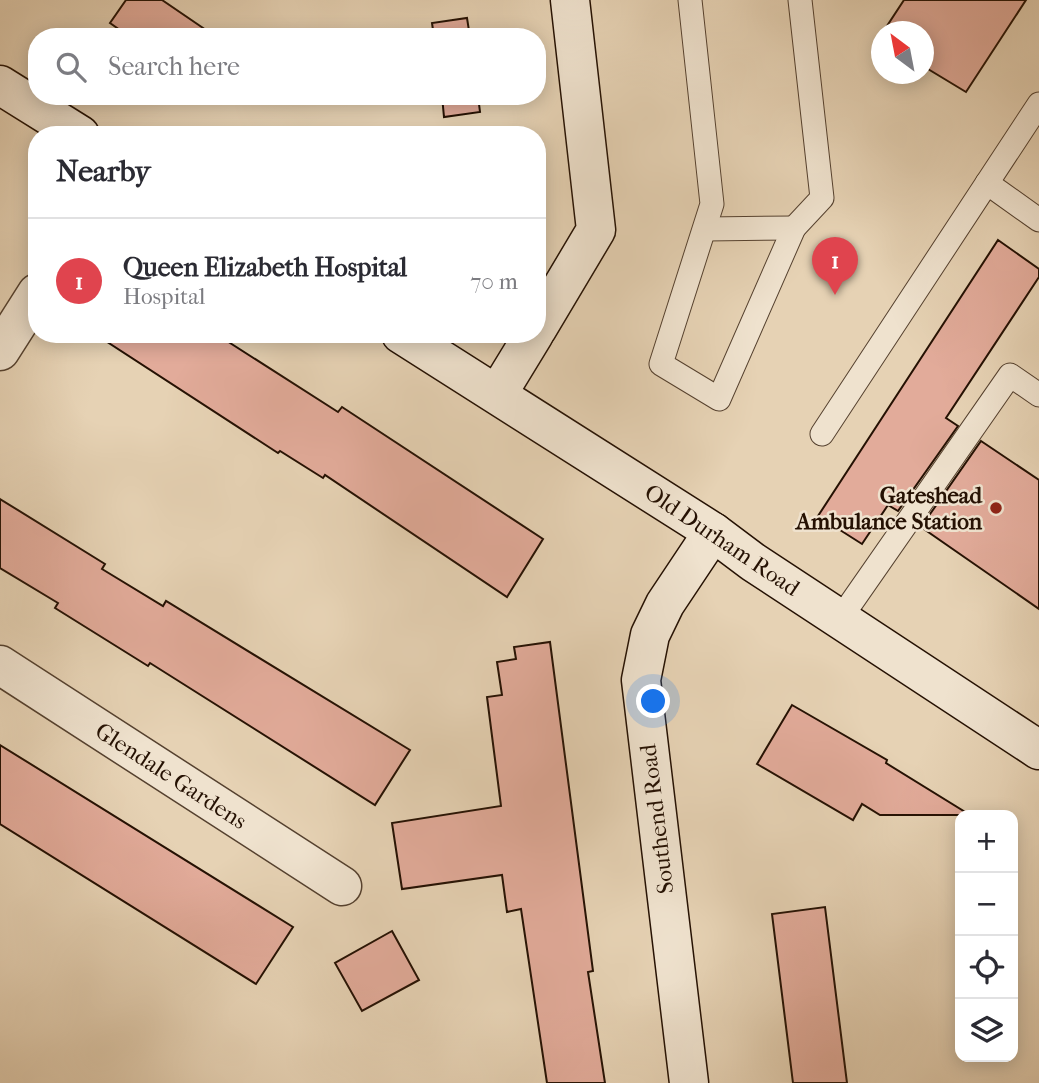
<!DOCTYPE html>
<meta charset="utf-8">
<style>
:root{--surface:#fff;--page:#f7f7f7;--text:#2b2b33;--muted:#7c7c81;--line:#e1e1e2;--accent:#0f766e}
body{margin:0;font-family:"IM FELL French Canon",serif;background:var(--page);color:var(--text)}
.controls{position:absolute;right:21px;bottom:21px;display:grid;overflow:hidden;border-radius:14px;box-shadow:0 4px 18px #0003}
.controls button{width:63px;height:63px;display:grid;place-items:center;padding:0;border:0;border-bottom:2px solid var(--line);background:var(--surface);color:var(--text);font:35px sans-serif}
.compass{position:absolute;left:871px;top:21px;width:63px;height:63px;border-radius:50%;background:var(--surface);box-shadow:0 4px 18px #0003;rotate:328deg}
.you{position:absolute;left:654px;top:702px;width:24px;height:24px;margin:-18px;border:5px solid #fff;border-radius:50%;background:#1a73e8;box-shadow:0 0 0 10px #1a73e833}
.badge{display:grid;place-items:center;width:46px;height:46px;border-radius:50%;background:var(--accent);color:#fff;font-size:23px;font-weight:700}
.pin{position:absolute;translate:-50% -58px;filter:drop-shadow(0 2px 4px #0008)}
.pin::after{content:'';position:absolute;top:37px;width:24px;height:21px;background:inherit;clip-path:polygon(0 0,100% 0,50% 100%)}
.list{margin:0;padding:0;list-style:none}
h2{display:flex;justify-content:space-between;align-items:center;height:91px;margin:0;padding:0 28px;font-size:30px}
h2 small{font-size:23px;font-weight:400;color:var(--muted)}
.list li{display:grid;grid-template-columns:46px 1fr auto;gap:21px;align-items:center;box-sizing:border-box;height:126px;padding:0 28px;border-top:2px solid var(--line)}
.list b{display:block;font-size:26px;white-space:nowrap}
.list p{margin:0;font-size:23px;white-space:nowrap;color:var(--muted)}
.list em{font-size:23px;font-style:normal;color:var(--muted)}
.icon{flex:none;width:38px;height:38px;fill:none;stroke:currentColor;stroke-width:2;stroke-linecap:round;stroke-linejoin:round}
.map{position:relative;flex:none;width:1039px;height:1083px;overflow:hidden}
.search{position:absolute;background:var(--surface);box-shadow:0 4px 18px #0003;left:28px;top:28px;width:518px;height:77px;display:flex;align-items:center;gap:18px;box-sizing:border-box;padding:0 24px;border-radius:28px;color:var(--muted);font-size:26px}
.panel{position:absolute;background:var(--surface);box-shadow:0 4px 18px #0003;left:28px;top:126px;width:518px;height:217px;border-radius:28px}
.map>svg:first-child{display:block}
</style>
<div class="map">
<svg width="1039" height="1083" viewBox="0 0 1039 1083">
<rect width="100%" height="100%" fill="#e6d2b4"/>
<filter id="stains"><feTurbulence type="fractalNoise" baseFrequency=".00286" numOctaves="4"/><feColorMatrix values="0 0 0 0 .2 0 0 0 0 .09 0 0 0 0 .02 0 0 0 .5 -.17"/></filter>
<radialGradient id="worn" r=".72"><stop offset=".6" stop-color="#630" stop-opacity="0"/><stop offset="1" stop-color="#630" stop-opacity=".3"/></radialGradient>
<!-- building -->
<g fill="#e2ab9a" stroke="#251103" stroke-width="2">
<path d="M 126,0 L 162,0 L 206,30 L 202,37 L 130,37 L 110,23 Z"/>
<path d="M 904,0 L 1026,0 L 966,92 L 923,66 L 923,32 L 883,32 Z"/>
<path d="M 467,18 L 470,37 L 434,37 L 432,23 Z"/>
<path d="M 442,96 L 478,96 L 480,112 L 444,117 Z"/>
<path d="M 998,240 L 1039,269 L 1039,277 L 946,418 L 958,426 L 898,511 L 888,505 L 862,544 L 818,516 Z"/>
<path d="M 95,334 L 216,334 L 338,412 L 342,407 L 543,539 L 507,597 L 325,475 L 323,478 L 280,451 L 278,453 Z"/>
<path d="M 981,441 L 1039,480 L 1039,609 L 921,527 Z"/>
<path d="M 0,499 L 105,564 L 102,569 L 163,606 L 166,601 L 410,750 L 375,805 L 150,663 L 148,666 L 55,608 L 58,603 L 0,568 Z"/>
<path d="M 550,642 L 593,971 L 588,972 L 605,1083 L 547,1083 L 521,909 L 507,912 L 502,875 L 402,889 L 392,823 L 501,806 L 487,697 L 502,695 L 497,662 L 516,659 L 514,647 Z"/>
<path d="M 792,705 L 887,760 L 886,763 L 970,815 L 880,815 L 862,804 L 853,820 L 757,764 Z"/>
<path d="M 0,745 L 293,927 L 256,984 L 0,824 Z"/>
<path d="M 825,907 L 847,1083 L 793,1083 L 772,914 Z"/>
<path d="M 392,931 L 419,980 L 362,1011 L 335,963 Z"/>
</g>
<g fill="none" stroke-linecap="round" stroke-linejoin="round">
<!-- lane casing -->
<g stroke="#55412f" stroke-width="25">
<g id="lane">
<path d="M 690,0 L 712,204 L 661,364 L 719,399 L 794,228 L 822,198 L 800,0"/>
<path d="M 987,183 L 1039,220"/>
<path d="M 706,229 L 794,228"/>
<path d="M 822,434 L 1039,104"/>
<path d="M 840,619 L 1010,375 L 1039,395"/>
</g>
</g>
<!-- street casing -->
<g stroke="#55412f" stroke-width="41">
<g id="street">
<path d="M 0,351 L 37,293"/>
<path d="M 0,665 L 342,886"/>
</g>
</g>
<!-- secondary casing -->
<g stroke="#251103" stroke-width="41">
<g id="secondary">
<path d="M 0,85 L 80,135"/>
<path d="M 537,329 L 596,230 L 570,0"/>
<path d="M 401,334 L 713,532 L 753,562 L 1039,750"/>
<path d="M 498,393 L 534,334"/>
<path d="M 689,1083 L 641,680 L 650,635 L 665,604 L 713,532"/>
</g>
</g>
<!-- lane -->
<use href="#lane" stroke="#efe2ce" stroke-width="23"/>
<!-- street -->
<use href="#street" stroke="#efe2ce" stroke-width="38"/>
<!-- secondary -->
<use href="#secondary" stroke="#efe2ce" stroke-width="38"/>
</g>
<!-- markers -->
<circle fill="#8f2418" stroke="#efe2ce" stroke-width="2.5" cx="996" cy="508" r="7"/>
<g text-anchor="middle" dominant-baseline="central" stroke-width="5" stroke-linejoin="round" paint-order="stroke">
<!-- poi labels -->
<g font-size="23" font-weight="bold" fill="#251103" stroke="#efe2ce" text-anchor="end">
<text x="982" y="495">Gateshead<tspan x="982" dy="26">Ambulance Station</tspan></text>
</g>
<!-- street labels -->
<g font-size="23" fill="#251103" stroke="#efe2ce">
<text transform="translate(722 540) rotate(34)">Old Durham Road</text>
<text transform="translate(171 776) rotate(33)">Glendale Gardens</text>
<text transform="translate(657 819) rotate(-97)">Southend Road</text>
</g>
</g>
<rect width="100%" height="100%" filter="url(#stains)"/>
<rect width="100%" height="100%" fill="url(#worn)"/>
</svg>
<div class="controls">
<button>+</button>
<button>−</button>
<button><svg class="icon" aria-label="locate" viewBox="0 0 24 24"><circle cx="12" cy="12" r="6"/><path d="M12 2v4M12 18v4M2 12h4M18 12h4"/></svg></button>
<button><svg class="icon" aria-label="layers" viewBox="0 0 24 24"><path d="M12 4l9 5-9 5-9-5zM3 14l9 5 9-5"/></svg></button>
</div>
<svg class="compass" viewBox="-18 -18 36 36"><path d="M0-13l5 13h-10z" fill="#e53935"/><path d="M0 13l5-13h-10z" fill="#7c7c81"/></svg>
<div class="you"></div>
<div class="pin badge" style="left:835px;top:295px;background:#e0444e">1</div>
<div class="search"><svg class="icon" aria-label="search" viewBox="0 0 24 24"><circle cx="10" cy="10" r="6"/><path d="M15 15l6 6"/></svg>Search here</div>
<section class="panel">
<h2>Nearby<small></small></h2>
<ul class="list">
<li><span class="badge" style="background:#e0444e">1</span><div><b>Queen Elizabeth Hospital</b><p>Hospital</p></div><em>70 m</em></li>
</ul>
</section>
</div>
